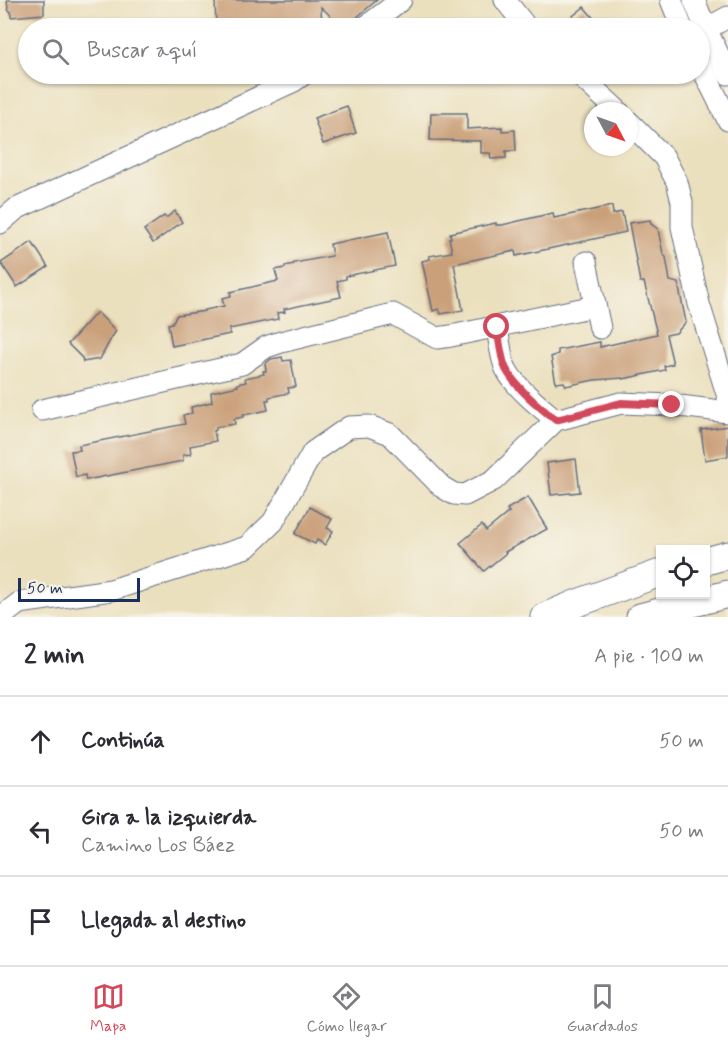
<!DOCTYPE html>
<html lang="es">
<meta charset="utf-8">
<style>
:root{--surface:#fff;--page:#f7f7f7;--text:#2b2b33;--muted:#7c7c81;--line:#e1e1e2;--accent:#d1495b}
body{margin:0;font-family:Mynerve,sans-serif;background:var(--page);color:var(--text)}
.controls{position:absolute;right:18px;bottom:18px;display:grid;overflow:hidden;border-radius:0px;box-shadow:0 2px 4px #0004}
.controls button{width:54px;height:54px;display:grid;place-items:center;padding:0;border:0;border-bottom:2px solid var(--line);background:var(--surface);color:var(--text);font:30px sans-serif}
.compass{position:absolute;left:584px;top:102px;width:54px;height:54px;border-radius:50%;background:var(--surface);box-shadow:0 2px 4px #0004;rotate:131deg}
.scale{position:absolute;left:18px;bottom:15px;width:122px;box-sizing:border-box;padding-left:6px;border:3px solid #1b2f5e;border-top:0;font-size:16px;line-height:21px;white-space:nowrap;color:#1b2f5e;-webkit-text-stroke:4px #f7f3e8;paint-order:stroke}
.stop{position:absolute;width:18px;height:18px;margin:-14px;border:4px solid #d1495b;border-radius:50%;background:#fff}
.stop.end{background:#d1495b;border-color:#fff;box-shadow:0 2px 6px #0008}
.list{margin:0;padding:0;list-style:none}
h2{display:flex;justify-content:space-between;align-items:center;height:78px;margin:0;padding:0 24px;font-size:26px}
h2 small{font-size:20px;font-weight:400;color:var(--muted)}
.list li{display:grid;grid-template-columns:39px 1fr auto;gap:18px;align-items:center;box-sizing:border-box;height:90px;padding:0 24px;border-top:2px solid var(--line)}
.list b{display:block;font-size:22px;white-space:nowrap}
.list p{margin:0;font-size:20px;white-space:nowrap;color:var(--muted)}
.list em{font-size:20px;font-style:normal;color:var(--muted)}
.icon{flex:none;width:33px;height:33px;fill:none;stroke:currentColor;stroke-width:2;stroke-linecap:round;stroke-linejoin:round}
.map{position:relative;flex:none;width:728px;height:617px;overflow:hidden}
.search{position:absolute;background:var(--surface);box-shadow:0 2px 4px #0004;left:18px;right:18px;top:18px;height:66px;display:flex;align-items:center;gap:15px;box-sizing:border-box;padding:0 21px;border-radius:33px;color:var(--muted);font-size:22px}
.sheet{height:348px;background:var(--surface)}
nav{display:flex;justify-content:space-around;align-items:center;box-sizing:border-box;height:84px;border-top:2px solid var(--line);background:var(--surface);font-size:16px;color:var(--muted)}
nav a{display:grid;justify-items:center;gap:3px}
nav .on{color:var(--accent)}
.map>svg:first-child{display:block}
</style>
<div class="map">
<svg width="728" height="617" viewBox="0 0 728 617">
<rect width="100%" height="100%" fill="#f7f3e8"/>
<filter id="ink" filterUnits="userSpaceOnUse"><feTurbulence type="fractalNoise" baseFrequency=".0167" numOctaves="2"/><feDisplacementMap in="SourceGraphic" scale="12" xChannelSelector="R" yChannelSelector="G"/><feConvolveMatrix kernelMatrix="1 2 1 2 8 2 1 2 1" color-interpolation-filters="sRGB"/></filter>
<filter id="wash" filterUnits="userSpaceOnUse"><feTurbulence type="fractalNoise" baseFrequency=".008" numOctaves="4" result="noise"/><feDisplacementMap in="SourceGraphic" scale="24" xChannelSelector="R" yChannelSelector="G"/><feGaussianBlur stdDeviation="1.35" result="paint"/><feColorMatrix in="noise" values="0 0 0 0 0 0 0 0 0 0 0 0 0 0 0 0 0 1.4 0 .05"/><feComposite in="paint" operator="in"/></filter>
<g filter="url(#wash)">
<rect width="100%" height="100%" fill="#ebe0be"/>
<g id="blocks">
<!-- building -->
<g fill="#caa07a">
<path d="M 7,0 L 44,0 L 44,14 L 11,17 L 11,12 L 8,9 Z"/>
<path d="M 215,0 L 377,0 L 356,18 L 349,28 L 343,28 L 321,7 L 322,27 L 319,28 L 216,28 Z"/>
<path d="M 584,7 L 602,28 L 558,28 Z"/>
<path d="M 347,106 L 356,133 L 323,144 L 314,118 Z"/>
<path d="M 431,113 L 467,113 L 467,129 L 502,127 L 502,131 L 515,130 L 516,151 L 506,151 L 506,158 L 491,159 L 490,153 L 481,153 L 481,141 L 430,140 Z"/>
<path d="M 612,206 L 613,214 L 622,212 L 626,232 L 516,256 L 515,251 L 454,264 L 463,310 L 441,314 L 439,309 L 433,311 L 422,261 L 430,259 L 429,256 L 452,252 L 449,238 L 451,238 L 450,233 L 496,223 L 496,225 L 502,225 L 553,213 L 554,218 Z"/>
<path d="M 175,211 L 182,222 L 153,243 L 144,230 L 164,216 L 166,218 Z"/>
<path d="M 650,220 L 651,224 L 658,229 L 663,254 L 666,257 L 670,281 L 678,283 L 686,322 L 676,333 L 666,335 L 673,364 L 664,366 L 665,370 L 623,379 L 623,378 L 594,380 L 566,386 L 564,382 L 556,383 L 551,357 L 558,354 L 558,350 L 600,342 L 600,347 L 657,334 L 644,282 L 640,282 L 629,223 Z"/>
<path d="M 388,232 L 395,266 L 346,276 L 346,279 L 337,281 L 341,297 L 284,309 L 285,312 L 277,313 L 278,319 L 229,329 L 230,334 L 172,346 L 168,324 L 172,323 L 177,315 L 205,311 L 205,310 L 224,306 L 222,298 L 231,296 L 230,292 L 278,281 L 275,270 L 285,268 L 285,266 L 294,264 L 294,263 L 332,256 L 330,244 Z"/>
<path d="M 32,242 L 48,267 L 17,287 L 1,263 Z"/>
<path d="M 97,312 L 116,331 L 112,337 L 100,359 L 83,362 L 82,358 L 68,344 Z"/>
<path d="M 282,357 L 283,361 L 291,360 L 296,387 L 288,388 L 289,393 L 269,397 L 269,400 L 266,400 L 268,410 L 243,415 L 243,417 L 234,419 L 235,424 L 216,427 L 216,430 L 214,431 L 216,441 L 190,446 L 191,454 L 183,455 L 183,461 L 86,480 L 85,475 L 76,477 L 71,451 L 80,450 L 79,445 L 185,424 L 183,415 L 192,413 L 191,407 L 212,402 L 211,392 L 238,386 L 237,384 L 246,382 L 245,378 L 264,374 L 263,371 L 266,371 L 265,364 L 271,359 Z"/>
<path d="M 728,426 L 728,456 L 705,460 L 701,430 Z"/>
<path d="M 576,459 L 580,492 L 551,495 L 547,463 Z"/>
<path d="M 528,497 L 547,529 L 505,552 L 506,553 L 484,571 L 460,543 L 482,525 L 486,531 L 509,512 L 507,509 Z"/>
<path d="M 310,507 L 332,519 L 327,528 L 333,531 L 325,545 L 317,540 L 315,544 L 295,534 Z"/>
</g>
</g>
</g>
<g filter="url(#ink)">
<use href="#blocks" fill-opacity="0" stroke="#646d80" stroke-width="1.5"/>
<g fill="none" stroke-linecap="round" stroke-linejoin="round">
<!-- minor casing -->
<g stroke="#646d80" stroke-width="23">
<g id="minor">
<path d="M 505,0 L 527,28"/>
<path d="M 671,0 L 682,28"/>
<path d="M 694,0 L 706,29 L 728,74"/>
<path d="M 364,28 L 401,0"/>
<path d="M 706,29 L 728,17"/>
<path d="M 700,64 L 728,120"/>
<path d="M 578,74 L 618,111"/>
<path d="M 629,122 L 664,157 L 677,182 L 682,202 L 682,227 L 699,304 L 728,397"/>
<path d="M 0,223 L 16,209 L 294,81 L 304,74"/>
<path d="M 586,262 L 600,328"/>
<path d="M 497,327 C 499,338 501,359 506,369 C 515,387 540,407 556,420"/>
<path d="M 42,410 L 242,364 L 266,347 L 281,342 L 393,314 L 437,338 L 451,336 L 595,306"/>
<path d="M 1,617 L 19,603 L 111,590 L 247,547 L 273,522 L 313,452 L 349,427 L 369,426 L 390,434 L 442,487 L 454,494 L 465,495 L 494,480 L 556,420 L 621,403 L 672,405 L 728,412"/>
</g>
</g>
<!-- major casing -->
<g stroke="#646d80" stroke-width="29">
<g id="major">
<path d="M 706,561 L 728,555"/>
<path d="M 544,617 L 575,604 L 660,573"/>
<path d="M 640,617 L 728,594"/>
</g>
</g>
<!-- minor -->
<use href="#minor" stroke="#fff" stroke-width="21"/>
<!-- major -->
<use href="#major" stroke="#fff" stroke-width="27"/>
</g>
</g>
<g fill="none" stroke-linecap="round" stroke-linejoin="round" filter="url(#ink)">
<!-- route -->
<path stroke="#d1495b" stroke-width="8" d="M 497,327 C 499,338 501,359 506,369 C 516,388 539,407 556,420 L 621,403 L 672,405"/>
</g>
</svg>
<div class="controls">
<button><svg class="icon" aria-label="locate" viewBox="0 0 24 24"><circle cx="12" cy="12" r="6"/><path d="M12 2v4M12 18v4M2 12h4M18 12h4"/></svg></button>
</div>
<svg class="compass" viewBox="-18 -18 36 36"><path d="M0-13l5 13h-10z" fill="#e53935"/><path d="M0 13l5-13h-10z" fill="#7c7c81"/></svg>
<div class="scale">50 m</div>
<div class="stop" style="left:497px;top:327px"></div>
<div class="stop end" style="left:672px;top:405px"></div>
<div class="search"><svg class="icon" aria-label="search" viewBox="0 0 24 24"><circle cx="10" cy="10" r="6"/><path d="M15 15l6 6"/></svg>Buscar aquí</div>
</div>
<section class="sheet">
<h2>2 min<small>A pie · 100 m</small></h2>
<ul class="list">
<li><svg class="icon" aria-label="ahead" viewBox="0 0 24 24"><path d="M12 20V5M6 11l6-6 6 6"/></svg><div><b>Continúa</b></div><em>50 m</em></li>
<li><svg class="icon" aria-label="left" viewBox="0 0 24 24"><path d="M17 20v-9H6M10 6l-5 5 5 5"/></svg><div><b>Gira a la izquierda</b><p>Camino Los Báez</p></div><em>50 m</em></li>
<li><svg class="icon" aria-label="arrive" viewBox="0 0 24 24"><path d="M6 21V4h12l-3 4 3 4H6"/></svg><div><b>Llegada al destino</b></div></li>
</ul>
</section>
<nav>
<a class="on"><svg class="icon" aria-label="map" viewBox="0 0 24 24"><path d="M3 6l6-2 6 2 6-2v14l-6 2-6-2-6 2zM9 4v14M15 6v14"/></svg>Mapa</a>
<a><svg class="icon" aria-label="directions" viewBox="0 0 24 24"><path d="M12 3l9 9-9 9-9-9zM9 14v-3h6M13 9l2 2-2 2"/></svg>Cómo llegar</a>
<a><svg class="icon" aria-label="saved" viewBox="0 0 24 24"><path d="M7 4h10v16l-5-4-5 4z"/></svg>Guardados</a>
</nav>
